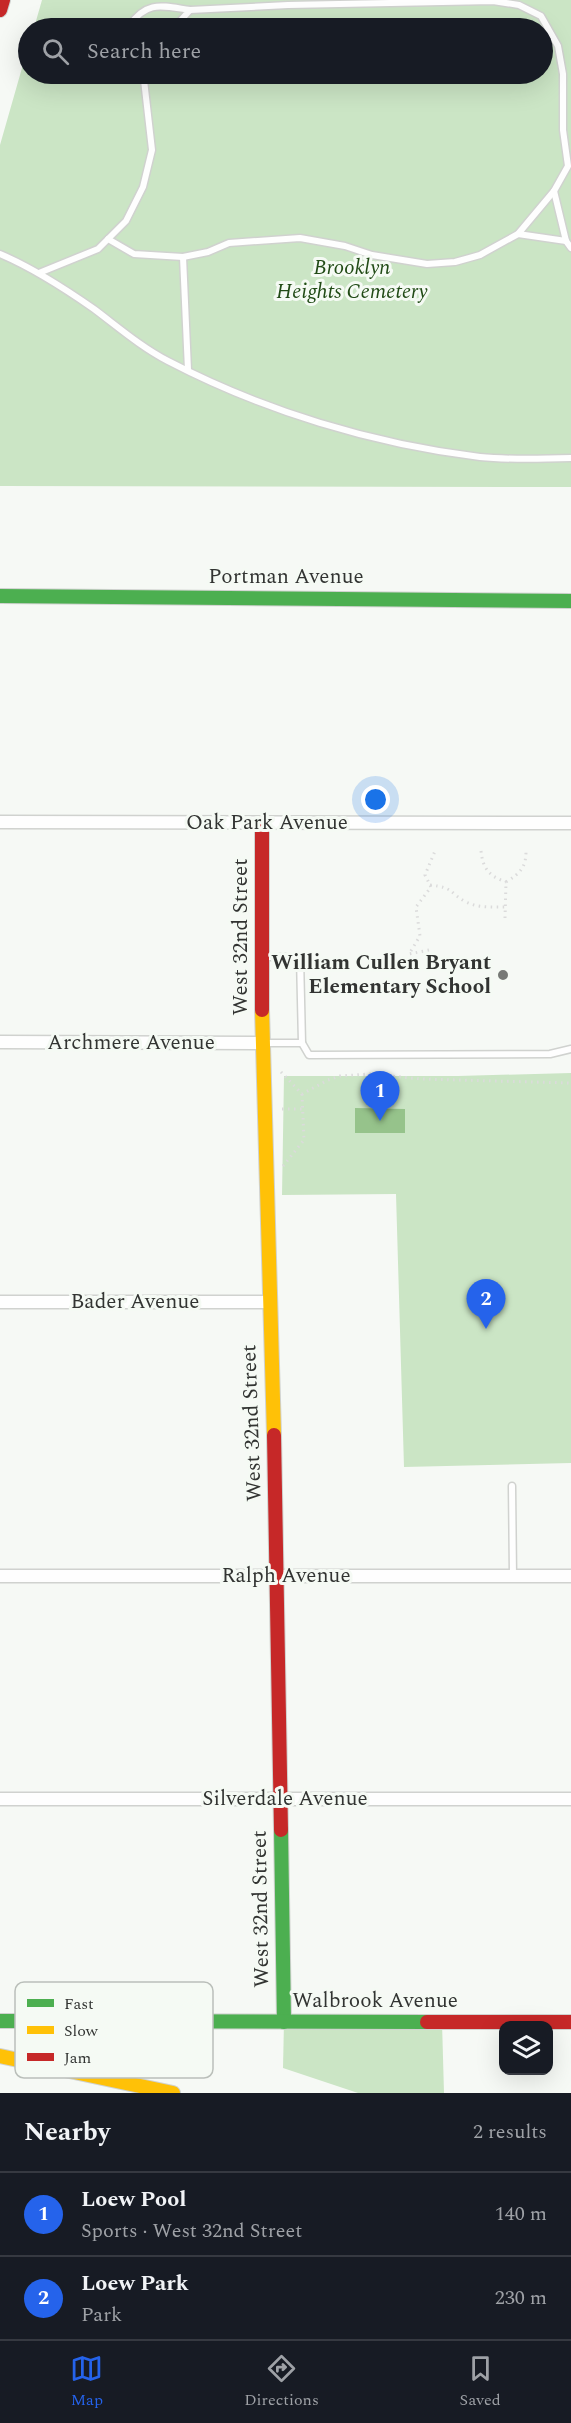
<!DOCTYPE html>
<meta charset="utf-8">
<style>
:root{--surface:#171b24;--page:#242831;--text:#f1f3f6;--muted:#9ea1a6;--line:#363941;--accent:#2563eb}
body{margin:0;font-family:Spectral,serif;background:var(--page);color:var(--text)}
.controls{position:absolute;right:18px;bottom:18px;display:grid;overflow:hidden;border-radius:12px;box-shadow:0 6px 24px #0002}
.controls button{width:54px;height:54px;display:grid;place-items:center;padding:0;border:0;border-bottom:2px solid var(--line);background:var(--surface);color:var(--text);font:30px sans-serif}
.you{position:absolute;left:376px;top:800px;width:21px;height:21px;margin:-15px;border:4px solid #fff;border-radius:50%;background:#1a73e8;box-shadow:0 0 0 9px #1a73e833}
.badge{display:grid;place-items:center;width:39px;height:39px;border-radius:50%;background:var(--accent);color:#fff;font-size:20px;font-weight:700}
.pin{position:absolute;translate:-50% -50px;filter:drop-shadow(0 2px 3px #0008)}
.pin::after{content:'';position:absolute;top:32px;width:21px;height:18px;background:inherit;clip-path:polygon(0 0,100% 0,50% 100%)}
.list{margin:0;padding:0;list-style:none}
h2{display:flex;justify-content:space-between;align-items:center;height:78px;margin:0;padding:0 24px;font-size:26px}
h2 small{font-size:20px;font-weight:400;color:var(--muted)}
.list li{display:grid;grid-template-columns:39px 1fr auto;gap:18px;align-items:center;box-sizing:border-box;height:84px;padding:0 24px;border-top:2px solid var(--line)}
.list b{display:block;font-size:22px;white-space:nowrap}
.list p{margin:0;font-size:20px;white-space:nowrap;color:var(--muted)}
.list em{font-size:20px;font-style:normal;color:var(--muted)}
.icon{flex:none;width:33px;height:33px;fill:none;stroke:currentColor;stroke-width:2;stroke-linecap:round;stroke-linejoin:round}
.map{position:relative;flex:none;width:571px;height:2093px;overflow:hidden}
.search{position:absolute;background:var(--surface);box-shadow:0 6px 24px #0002;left:18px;right:18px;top:18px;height:66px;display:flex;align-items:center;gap:15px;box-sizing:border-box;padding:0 21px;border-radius:33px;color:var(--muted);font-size:22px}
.sheet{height:246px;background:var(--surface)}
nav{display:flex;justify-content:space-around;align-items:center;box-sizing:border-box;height:84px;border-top:2px solid var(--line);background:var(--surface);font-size:16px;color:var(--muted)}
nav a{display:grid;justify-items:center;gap:3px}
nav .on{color:var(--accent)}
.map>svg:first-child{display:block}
</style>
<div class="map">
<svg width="571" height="2093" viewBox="0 0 571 2093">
<rect width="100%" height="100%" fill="#f6f9f5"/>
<!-- green -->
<g fill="#cbe5c5">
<path d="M 42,0 L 571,0 L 571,487 L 0,486 L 0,145 L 28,47 L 28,74 L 542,74 L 542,28 L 34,28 Z"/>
<path d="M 571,1073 L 571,1463 L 404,1467 L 396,1194 L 282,1195 L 284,1076 L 458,1076 Z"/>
<path d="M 284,2022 L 442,2022 L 444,2093 L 358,2093 L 283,2068 Z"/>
</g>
<!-- water -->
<path fill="#96c38b" d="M 355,1108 L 405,1109 L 405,1133 L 355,1133 Z"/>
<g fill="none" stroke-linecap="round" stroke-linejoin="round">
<!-- lane casing -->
<g stroke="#d0d2cf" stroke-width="9">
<g id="lane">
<path d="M 130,28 L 129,26 C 147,0 162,6 190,10 L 174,28"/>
<path d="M 554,191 L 566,241 L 571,248"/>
<path d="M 518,234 L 566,241"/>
<path d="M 108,239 L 134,254 L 183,257 L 208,252 L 229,243 L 300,238 L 345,246 L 372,255 L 427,264 L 455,262 L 480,255 L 518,234 L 554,191 L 568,166 L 563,130 L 563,74 L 558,46 L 541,16 L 519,5 L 493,1 L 288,5 L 190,10"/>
<path d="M 0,254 C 33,268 64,288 94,309 C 118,327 141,347 168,361 C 264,411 373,444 480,457 C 510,460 541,459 571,458"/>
<path d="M 183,257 L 188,370"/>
<path d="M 39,273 L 98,249 L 126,221 L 143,187 L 152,150 L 144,80 L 145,74"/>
<path d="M 263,1043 L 302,1043 L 300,957 L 265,957"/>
<path d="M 302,1043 L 309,1055 L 550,1054 L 571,1049"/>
<path d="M 512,1486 L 513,1576"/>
</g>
</g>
<!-- street casing -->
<g stroke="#d0d2cf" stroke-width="15">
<g id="street">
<path d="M 0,822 L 571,823"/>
<path d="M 0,1042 L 262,1043"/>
<path d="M 0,1302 L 270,1302"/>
<path d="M 0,1576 L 571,1576"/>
<path d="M 0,1799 L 571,1799"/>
</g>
</g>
<!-- fast casing -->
<g stroke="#d0d2cf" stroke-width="16">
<g id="fast">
<path d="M 0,596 L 571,601"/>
<path d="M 281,1830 L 284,2022"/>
<path d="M 0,2021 L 427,2022"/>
</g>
</g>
<!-- slow casing -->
<g stroke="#d0d2cf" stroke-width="16">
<g id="slow">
<path d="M 262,1010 L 274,1435"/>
<path d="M 0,2056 L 173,2093"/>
</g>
</g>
<!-- jam casing -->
<g stroke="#d0d2cf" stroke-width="16">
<g id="jam">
<path d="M 0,10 L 3,0"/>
<path d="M 262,823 L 262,1010"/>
<path d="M 274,1435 L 281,1830"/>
<path d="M 427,2022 L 571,2022"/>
</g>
</g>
<!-- path -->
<g stroke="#dbdbdb" stroke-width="3" stroke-dasharray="1.5 4.5" stroke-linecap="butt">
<path d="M 481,851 C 483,869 489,876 506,882"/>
<path d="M 430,885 C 455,888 448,892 466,902 C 478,908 492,907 505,907"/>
<path d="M 505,918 L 506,882 C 520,873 526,868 526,851"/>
<path d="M 429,950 L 409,954 L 420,936 L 416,907 L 431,887 L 425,875 L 435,851"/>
<path d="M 281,1072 L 302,1094 L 328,1080 L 340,1076 L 370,1074 L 421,1079 L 571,1083"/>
<path d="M 282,1109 L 303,1109"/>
<path d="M 283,1166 L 304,1140 L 302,1094"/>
</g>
<!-- lane -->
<use href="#lane" stroke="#fefefe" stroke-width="6"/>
<!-- street -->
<use href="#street" stroke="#fefefe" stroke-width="12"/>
<!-- fast -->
<use href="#fast" stroke="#4caf50" stroke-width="14"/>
<!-- slow -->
<use href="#slow" stroke="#ffc107" stroke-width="14"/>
<!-- jam -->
<use href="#jam" stroke="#c62828" stroke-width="14"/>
</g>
<!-- markers -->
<circle fill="#777976" stroke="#f5faf4" stroke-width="2" cx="503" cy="975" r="6"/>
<g text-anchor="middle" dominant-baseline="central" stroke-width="6" stroke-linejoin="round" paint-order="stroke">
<!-- park labels -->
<g font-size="21" font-style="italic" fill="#214b16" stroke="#f5faf4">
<text x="352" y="268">Brooklyn<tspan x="352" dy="24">Heights Cemetery</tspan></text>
</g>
<!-- street labels -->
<g font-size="21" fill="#323432" stroke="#f5faf4">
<text x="286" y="577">Portman Avenue</text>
<text x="267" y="823">Oak Park Avenue</text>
<text transform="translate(241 937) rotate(-90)">West 32nd Street</text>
<text x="131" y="1043">Archmere Avenue</text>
<text x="135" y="1302">Bader Avenue</text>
<text transform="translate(252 1423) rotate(-92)">West 32nd Street</text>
<text x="286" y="1576">Ralph Avenue</text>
<text x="285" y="1799">Silverdale Avenue</text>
<text transform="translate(261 1909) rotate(-91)">West 32nd Street</text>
<text x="375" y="2001">Walbrook Avenue</text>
</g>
<!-- poi labels -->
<g font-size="21" font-weight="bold" fill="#323432" stroke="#f5faf4" text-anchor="end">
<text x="491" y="963">William Cullen Bryant<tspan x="491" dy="24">Elementary School</tspan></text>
</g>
</g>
<!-- legend -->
<rect x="15" y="1982" width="198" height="96" rx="9" fill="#f5faf4" stroke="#babfba" stroke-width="1.5"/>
<rect x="27" y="1999" width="27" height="8" fill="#4caf50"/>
<rect x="27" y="2026" width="27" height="8" fill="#ffc107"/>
<rect x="27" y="2053" width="27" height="8" fill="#c62828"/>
<g font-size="16" fill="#323432">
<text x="64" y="2009">Fast</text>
<text x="64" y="2036">Slow</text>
<text x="64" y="2063">Jam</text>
</g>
</svg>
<div class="controls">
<button><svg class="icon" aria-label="layers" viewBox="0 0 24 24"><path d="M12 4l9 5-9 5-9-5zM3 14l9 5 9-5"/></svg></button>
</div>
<div class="you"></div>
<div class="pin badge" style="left:380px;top:1121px">1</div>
<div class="pin badge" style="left:486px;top:1329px">2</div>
<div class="search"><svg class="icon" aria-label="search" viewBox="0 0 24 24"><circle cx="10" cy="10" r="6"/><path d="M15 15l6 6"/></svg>Search here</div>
</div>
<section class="sheet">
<h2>Nearby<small>2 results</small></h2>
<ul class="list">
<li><span class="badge">1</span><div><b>Loew Pool</b><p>Sports · West 32nd Street</p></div><em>140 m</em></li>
<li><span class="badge">2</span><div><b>Loew Park</b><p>Park</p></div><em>230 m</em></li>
</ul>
</section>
<nav>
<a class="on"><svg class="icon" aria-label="map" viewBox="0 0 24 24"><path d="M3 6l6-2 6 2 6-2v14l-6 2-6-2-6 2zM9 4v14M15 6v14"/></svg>Map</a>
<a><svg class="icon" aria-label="directions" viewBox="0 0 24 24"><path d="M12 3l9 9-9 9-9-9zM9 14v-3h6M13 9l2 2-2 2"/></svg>Directions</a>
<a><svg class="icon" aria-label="saved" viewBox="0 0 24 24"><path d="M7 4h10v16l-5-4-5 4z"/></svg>Saved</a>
</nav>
